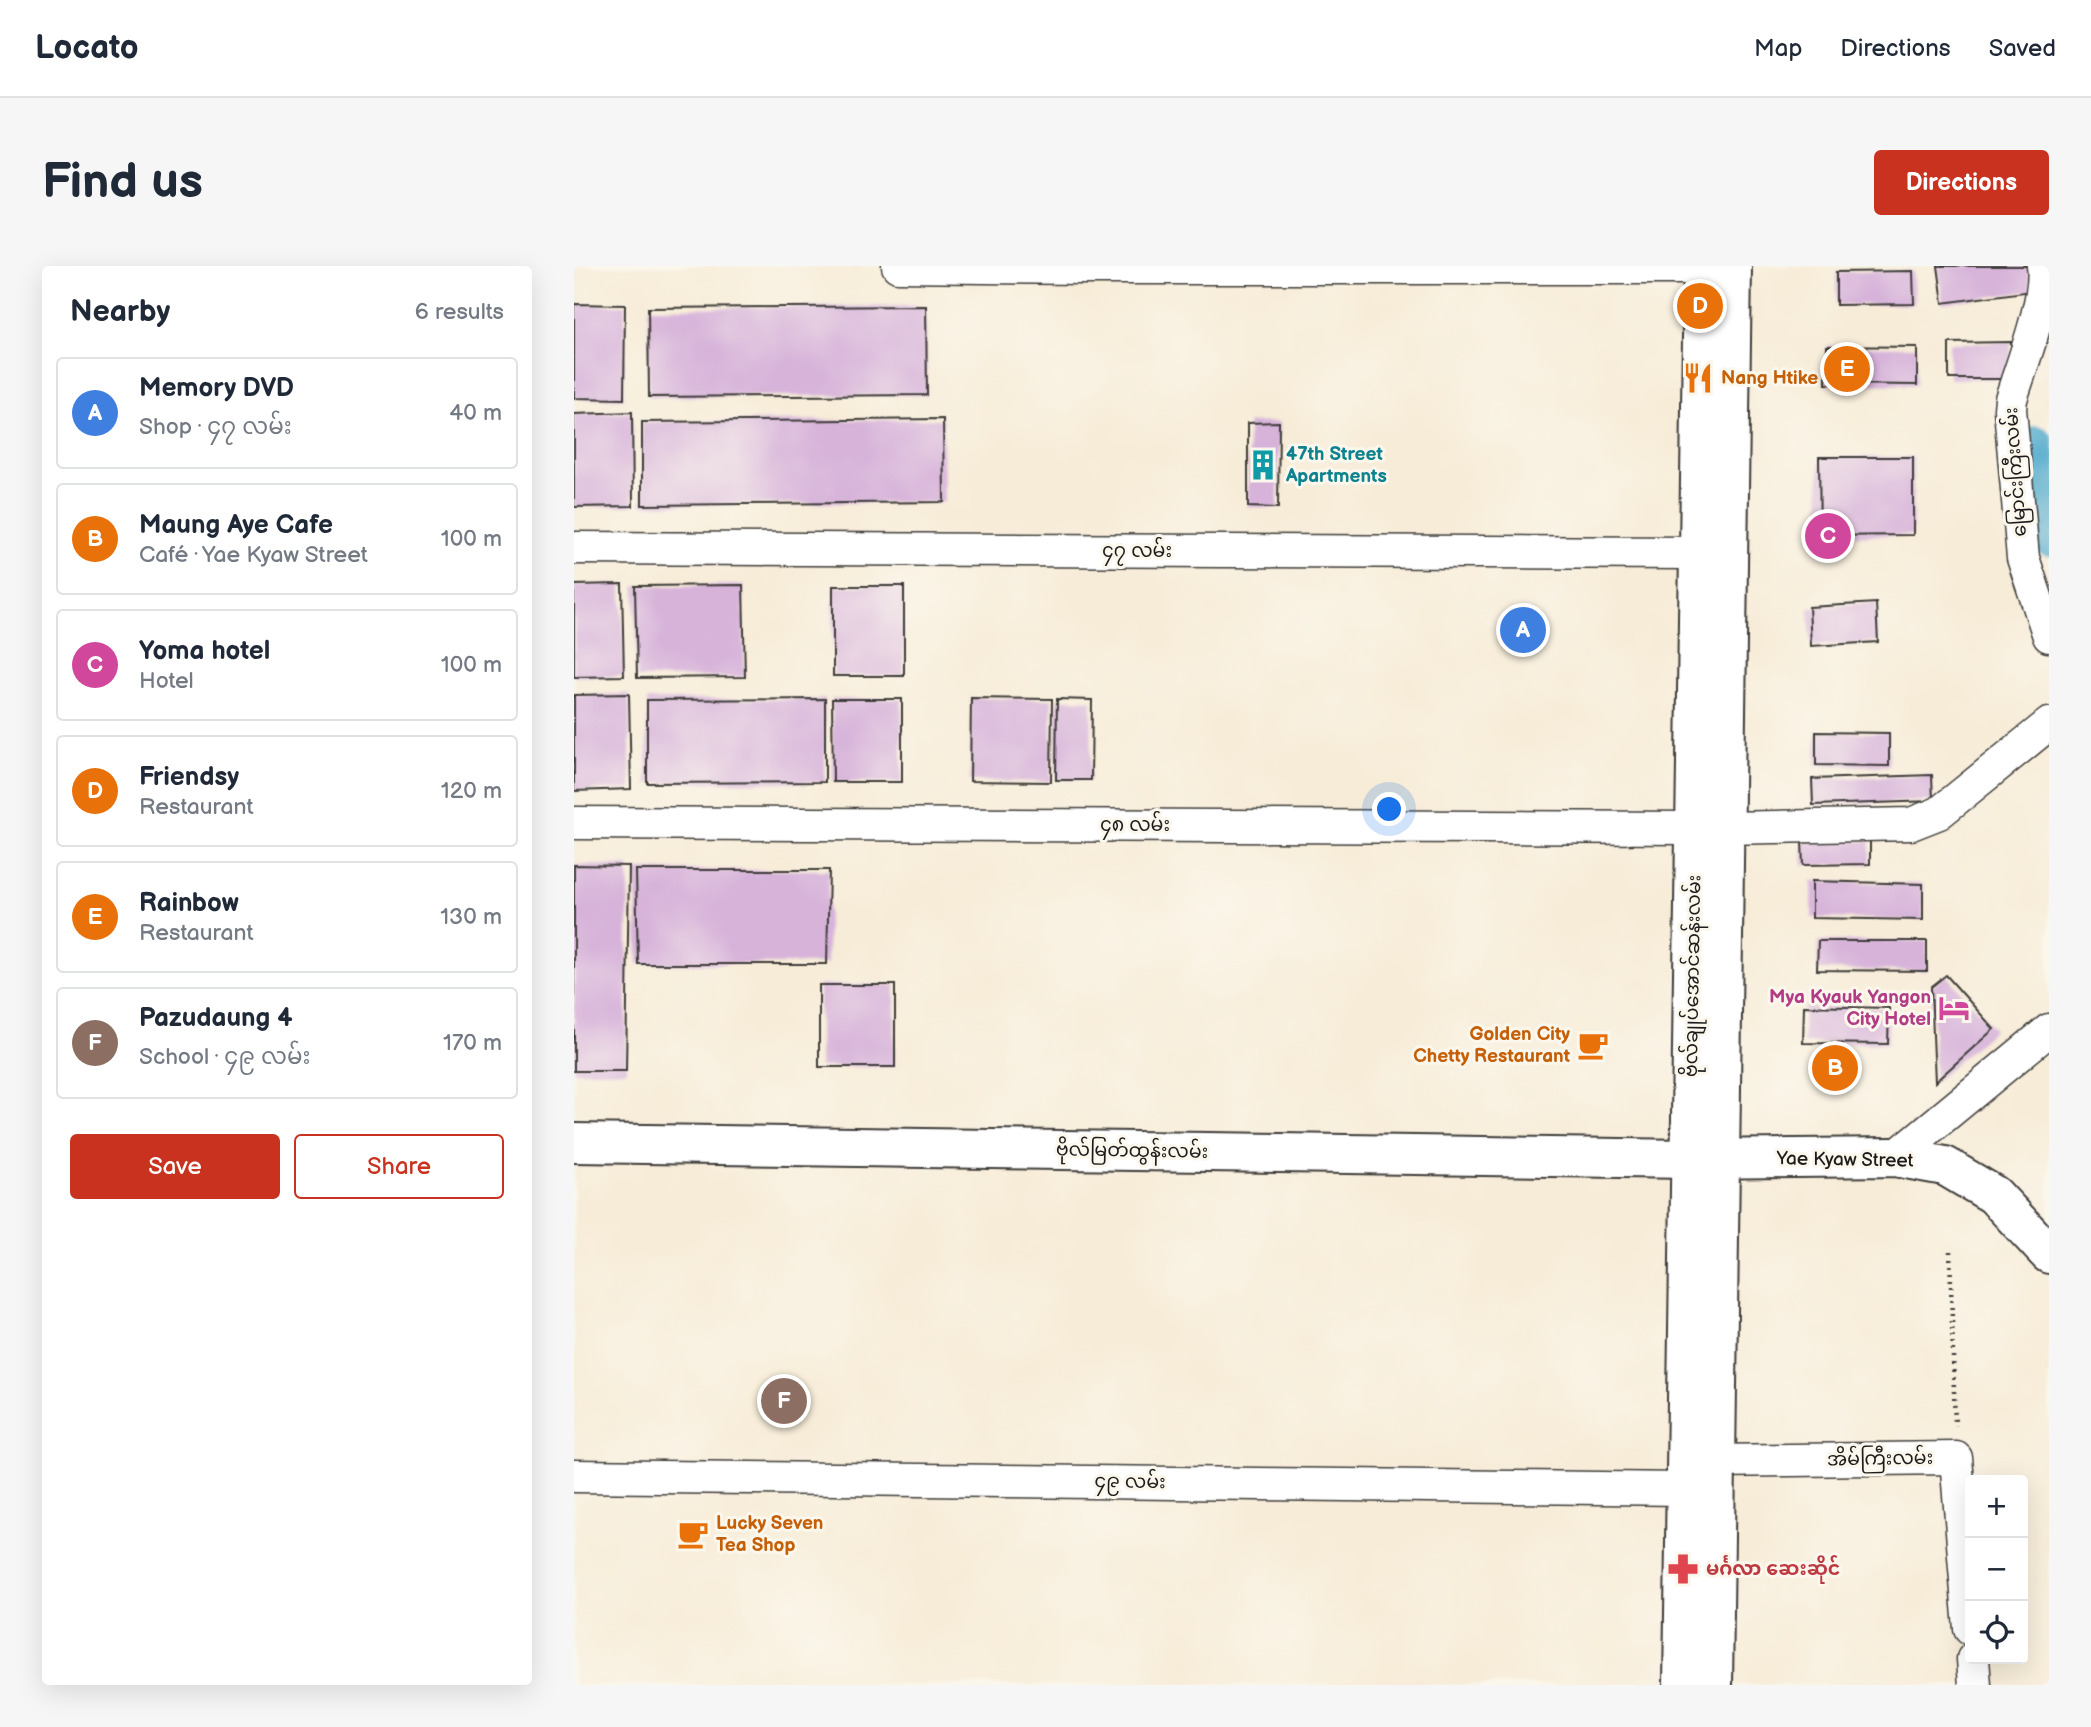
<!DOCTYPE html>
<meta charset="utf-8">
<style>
:root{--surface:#fff;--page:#f6f6f7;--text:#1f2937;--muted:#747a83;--line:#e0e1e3;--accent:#c8321e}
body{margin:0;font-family:"Balsamiq Sans","Noto Sans Myanmar",sans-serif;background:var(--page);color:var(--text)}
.controls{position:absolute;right:21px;bottom:21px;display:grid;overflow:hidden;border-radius:7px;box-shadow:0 7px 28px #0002}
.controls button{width:63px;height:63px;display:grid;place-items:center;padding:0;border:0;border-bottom:2px solid var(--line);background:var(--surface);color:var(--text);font:35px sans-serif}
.you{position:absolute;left:816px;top:544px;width:24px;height:24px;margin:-18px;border:5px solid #fff;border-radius:50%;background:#1a73e8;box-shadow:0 0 0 10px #1a73e833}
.badge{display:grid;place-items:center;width:46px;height:46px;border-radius:50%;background:var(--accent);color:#fff;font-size:23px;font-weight:700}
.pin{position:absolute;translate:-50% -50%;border:4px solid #fff;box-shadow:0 2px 7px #0006}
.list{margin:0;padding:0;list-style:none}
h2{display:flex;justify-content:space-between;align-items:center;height:91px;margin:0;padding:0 28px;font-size:30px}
h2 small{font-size:23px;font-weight:400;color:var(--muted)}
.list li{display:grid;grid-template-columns:46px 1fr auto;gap:21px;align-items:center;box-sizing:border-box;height:112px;margin:0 14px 14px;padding:0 14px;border:2px solid var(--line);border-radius:7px}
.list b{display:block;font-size:26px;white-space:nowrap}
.list p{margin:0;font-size:23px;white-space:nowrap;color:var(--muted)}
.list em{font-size:23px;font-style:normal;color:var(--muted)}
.actions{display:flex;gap:14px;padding:21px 28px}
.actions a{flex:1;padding:16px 0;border:2px solid var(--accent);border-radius:7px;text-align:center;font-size:24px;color:var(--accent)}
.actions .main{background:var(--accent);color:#fff}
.icon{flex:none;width:38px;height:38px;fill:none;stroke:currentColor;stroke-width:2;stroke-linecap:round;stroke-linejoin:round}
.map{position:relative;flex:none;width:1475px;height:1419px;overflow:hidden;border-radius:7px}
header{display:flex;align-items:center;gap:42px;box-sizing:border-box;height:98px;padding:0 35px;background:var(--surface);border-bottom:2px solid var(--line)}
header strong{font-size:33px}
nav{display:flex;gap:38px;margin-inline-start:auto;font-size:24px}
.intro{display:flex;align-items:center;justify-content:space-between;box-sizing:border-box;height:168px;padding:0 42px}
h1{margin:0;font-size:49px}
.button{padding:18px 32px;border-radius:7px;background:var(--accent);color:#fff;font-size:24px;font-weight:700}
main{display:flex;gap:42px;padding:0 42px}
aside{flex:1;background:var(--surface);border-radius:7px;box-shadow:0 7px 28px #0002}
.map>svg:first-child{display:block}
</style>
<header>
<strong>Locato</strong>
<nav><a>Map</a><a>Directions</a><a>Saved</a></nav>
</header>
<div class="intro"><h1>Find us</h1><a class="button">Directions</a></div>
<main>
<aside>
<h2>Nearby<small>6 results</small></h2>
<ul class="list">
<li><span class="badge" style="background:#3f7fe0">A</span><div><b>Memory DVD</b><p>Shop · ၄၇ လမ်း</p></div><em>40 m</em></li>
<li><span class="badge" style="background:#e8710a">B</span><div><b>Maung Aye Cafe</b><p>Café · Yae Kyaw Street</p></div><em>100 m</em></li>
<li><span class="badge" style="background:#d1479c">C</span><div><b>Yoma hotel</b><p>Hotel</p></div><em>100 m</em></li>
<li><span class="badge" style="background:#e8710a">D</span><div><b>Friendsy</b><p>Restaurant</p></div><em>120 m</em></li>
<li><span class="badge" style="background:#e8710a">E</span><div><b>Rainbow</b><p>Restaurant</p></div><em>130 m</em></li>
<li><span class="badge" style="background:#8d6e63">F</span><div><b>Pazudaung 4</b><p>School · ၄၉ လမ်း</p></div><em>170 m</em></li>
</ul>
<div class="actions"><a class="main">Save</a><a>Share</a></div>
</aside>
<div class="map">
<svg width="1475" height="1419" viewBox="0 0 1475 1419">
<rect width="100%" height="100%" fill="#fbf7ec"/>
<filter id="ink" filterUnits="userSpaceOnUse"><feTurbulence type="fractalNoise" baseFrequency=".0143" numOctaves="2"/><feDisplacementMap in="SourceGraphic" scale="14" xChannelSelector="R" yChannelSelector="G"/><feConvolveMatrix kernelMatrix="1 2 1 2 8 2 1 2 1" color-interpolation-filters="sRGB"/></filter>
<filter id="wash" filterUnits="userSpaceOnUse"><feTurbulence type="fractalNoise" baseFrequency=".00686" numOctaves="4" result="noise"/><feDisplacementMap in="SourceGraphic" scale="28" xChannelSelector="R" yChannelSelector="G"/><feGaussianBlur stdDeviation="1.57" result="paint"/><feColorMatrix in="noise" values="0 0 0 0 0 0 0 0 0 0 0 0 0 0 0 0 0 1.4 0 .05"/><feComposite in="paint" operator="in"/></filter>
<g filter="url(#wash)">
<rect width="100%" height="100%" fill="#f7ecd8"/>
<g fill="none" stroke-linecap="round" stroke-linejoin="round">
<!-- canal -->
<path stroke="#4fa9cc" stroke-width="35" d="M 1462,177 L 1475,273"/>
</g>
<g id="blocks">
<!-- building -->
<g fill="#d7b3da">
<path d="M 1364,0 L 1454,0 L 1458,25 L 1369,37 Z"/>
<path d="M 1339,5 L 1340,38 L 1262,39 L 1262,6 Z"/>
<path d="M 0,38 L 51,39 L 50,133 L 0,132 Z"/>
<path d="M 352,40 L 353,129 L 75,131 L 74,42 Z"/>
<path d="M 1437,76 L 1437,113 L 1375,113 L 1375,77 Z"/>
<path d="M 1253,80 L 1343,81 L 1343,119 L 1252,118 Z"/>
<path d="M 58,146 L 59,240 L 0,241 L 0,148 Z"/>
<path d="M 369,153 L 370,236 L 68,239 L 68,156 Z"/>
<path d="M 705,156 L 704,242 L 674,241 L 674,157 Z"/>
<path d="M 1245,191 L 1339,191 L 1339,269 L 1246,270 Z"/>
<path d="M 48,318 L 50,410 L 0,411 L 0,319 Z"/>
<path d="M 169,319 L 171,411 L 63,412 L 61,320 Z"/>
<rect x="259" y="320" width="71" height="90"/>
<path d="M 1302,337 L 1304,376 L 1237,380 L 1235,341 Z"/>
<path d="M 55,428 L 57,523 L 0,525 L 0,429 Z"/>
<path d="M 397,432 L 478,433 L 477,516 L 396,515 Z"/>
<path d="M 251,433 L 251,516 L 73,517 L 73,434 Z"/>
<path d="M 258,433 L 328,433 L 328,516 L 259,516 Z"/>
<path d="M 483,433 L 518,434 L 517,514 L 482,514 Z"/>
<path d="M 1242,466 L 1315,467 L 1315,500 L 1242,499 Z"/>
<path d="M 1358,509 L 1359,535 L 1239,539 L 1238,513 Z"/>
<path d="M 1228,575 L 1296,575 L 1296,598 L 1229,599 Z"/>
<path d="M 0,599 L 55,600 L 52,805 L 0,805 Z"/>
<path d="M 62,604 L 255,604 L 253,698 L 64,698 Z"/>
<path d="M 1238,615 L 1349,618 L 1349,654 L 1238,652 Z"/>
<path d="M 1244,675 L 1353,675 L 1353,705 L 1243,704 Z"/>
<path d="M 1372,709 L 1420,763 L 1361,816 L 1357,721 Z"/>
<rect x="245" y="719" width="76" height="82"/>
<path d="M 1230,740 L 1315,742 L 1314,778 L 1229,777 Z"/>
</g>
</g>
</g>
<g filter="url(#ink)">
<use href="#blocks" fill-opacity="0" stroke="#3d3b38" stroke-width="2"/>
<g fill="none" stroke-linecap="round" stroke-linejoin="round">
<!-- minor casing -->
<g stroke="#3d3b38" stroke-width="35">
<g id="minor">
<path d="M 324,0 L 510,2 L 1129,2"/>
<path d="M 1469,0 C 1474,31 1447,101 1437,133 L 1436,143 L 1449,292 L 1475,370"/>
<path d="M 0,282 L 1125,287"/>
<path d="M 0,557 L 1121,562"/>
<path d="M 1151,562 L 1337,558 L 1365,547 L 1475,458"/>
<path d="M 1321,891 L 1475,764"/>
<path d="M 1142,1195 L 1382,1192 L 1396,1363"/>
<path d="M 0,1210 L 1112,1223"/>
<path d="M 1399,1393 L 1401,1419"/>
</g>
</g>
<!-- secondary casing -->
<g stroke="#3d3b38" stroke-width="42">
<path id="secondary" d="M 0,877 L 1117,893"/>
</g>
<!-- primary casing -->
<g stroke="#3d3b38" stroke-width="42">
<g id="primary">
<path d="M 1120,893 L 1321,891 L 1371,900 L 1420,929 L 1475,988"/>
<path d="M 1109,1419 L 1129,0"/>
<path d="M 1139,1419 L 1158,0"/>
</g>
</g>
<!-- path -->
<path stroke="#3d3b38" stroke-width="4.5" stroke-dasharray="2 5" stroke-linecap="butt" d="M 1376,985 L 1381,1160"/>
<!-- minor -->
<use href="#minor" stroke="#fff" stroke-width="32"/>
<!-- secondary -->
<use href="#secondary" stroke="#fff" stroke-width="38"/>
<!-- primary -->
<use href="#primary" stroke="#fff" stroke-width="38"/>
</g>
</g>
<!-- icons -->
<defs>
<g id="restaurant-bare" transform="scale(2.415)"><path d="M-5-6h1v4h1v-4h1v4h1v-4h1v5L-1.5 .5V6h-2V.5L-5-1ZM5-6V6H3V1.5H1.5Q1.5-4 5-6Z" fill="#e8710a" stroke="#fbf7ec" stroke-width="2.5" paint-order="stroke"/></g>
<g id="building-bare" transform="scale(2.415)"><path d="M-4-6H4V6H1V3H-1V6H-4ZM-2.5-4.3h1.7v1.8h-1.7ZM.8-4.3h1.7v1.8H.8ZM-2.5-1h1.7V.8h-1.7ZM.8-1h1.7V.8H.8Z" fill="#0f9aa8" stroke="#fbf7ec" stroke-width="2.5" paint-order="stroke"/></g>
<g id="hotel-bare" transform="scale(2.415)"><path d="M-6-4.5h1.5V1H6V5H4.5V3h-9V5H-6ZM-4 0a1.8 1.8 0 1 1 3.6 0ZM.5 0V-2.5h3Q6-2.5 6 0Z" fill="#d1479c" stroke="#fbf7ec" stroke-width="2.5" paint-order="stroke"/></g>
<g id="cafe-bare" transform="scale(2.415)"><path d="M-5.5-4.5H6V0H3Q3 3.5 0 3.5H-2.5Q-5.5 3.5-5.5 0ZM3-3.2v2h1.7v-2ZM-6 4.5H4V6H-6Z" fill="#e8710a" stroke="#fbf7ec" stroke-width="2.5" paint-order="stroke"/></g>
<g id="pharmacy-bare" transform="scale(2.415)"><path d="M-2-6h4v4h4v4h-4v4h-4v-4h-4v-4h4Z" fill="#e0444e" stroke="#fbf7ec" stroke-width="2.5" paint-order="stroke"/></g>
</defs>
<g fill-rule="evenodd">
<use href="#restaurant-bare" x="1124" y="112"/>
<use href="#building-bare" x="689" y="199"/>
<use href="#hotel-bare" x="1380" y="742"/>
<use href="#cafe-bare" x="1019" y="779"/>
<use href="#cafe-bare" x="119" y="1268"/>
<use href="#pharmacy-bare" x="1109" y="1303"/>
</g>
<g text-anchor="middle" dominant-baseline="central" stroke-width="6" stroke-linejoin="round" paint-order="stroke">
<!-- food labels -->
<g font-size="19" font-weight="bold" fill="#c56008" stroke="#fbf7ec" text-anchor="start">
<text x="1147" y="112">Nang Htike</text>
<text x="996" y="768" text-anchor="end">Golden City<tspan x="996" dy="22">Chetty Restaurant</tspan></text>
<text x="142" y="1257">Lucky Seven<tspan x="142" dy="22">Tea Shop</tspan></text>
</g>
<!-- culture labels -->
<g font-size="19" font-weight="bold" fill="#0d838f" stroke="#fbf7ec" text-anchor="start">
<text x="712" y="188">47th Street<tspan x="712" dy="22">Apartments</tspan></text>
</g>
<!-- street labels -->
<g font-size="19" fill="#1c1c1c" stroke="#fbf7ec">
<text transform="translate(1442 206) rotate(-94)">မြောင်းကြီးလမ်း</text>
<text x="563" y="285">၄၇ လမ်း</text>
<text x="561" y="559">၄၈ လမ်း</text>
<text transform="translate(1119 710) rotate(-89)">ဗိုလ်ချုပ်အောင်ဆန်းလမ်း</text>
<text transform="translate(558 885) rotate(1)">ဗိုလ်မြတ်ထွန်းလမ်း</text>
<text transform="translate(1271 894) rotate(1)">Yae Kyaw Street</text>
<text transform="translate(1306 1193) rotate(-1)">အိမ်ကြီးလမ်း</text>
<text transform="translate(556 1216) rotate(1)">၄၉ လမ်း</text>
</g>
<!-- hotel labels -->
<g font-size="19" font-weight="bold" fill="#b23c85" stroke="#fbf7ec" text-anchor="end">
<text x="1357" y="731">Mya Kyauk Yangon<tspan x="1357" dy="22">City Hotel</tspan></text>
</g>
<!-- health labels -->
<g font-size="19" font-weight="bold" fill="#be3a42" stroke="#fbf7ec" text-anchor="start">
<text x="1132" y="1303">မင်္ဂလာ ဆေးဆိုင်</text>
</g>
</g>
</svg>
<div class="controls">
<button>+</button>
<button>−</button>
<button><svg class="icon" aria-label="locate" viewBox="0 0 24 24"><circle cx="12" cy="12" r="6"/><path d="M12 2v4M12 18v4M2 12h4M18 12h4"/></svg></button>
</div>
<div class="you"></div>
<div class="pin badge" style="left:949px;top:364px;background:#3f7fe0">A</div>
<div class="pin badge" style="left:1261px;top:802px;background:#e8710a">B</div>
<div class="pin badge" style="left:1254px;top:270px;background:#d1479c">C</div>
<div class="pin badge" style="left:1126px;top:40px;background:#e8710a">D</div>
<div class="pin badge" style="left:1273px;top:103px;background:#e8710a">E</div>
<div class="pin badge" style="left:210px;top:1135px;background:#8d6e63">F</div>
</div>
</main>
